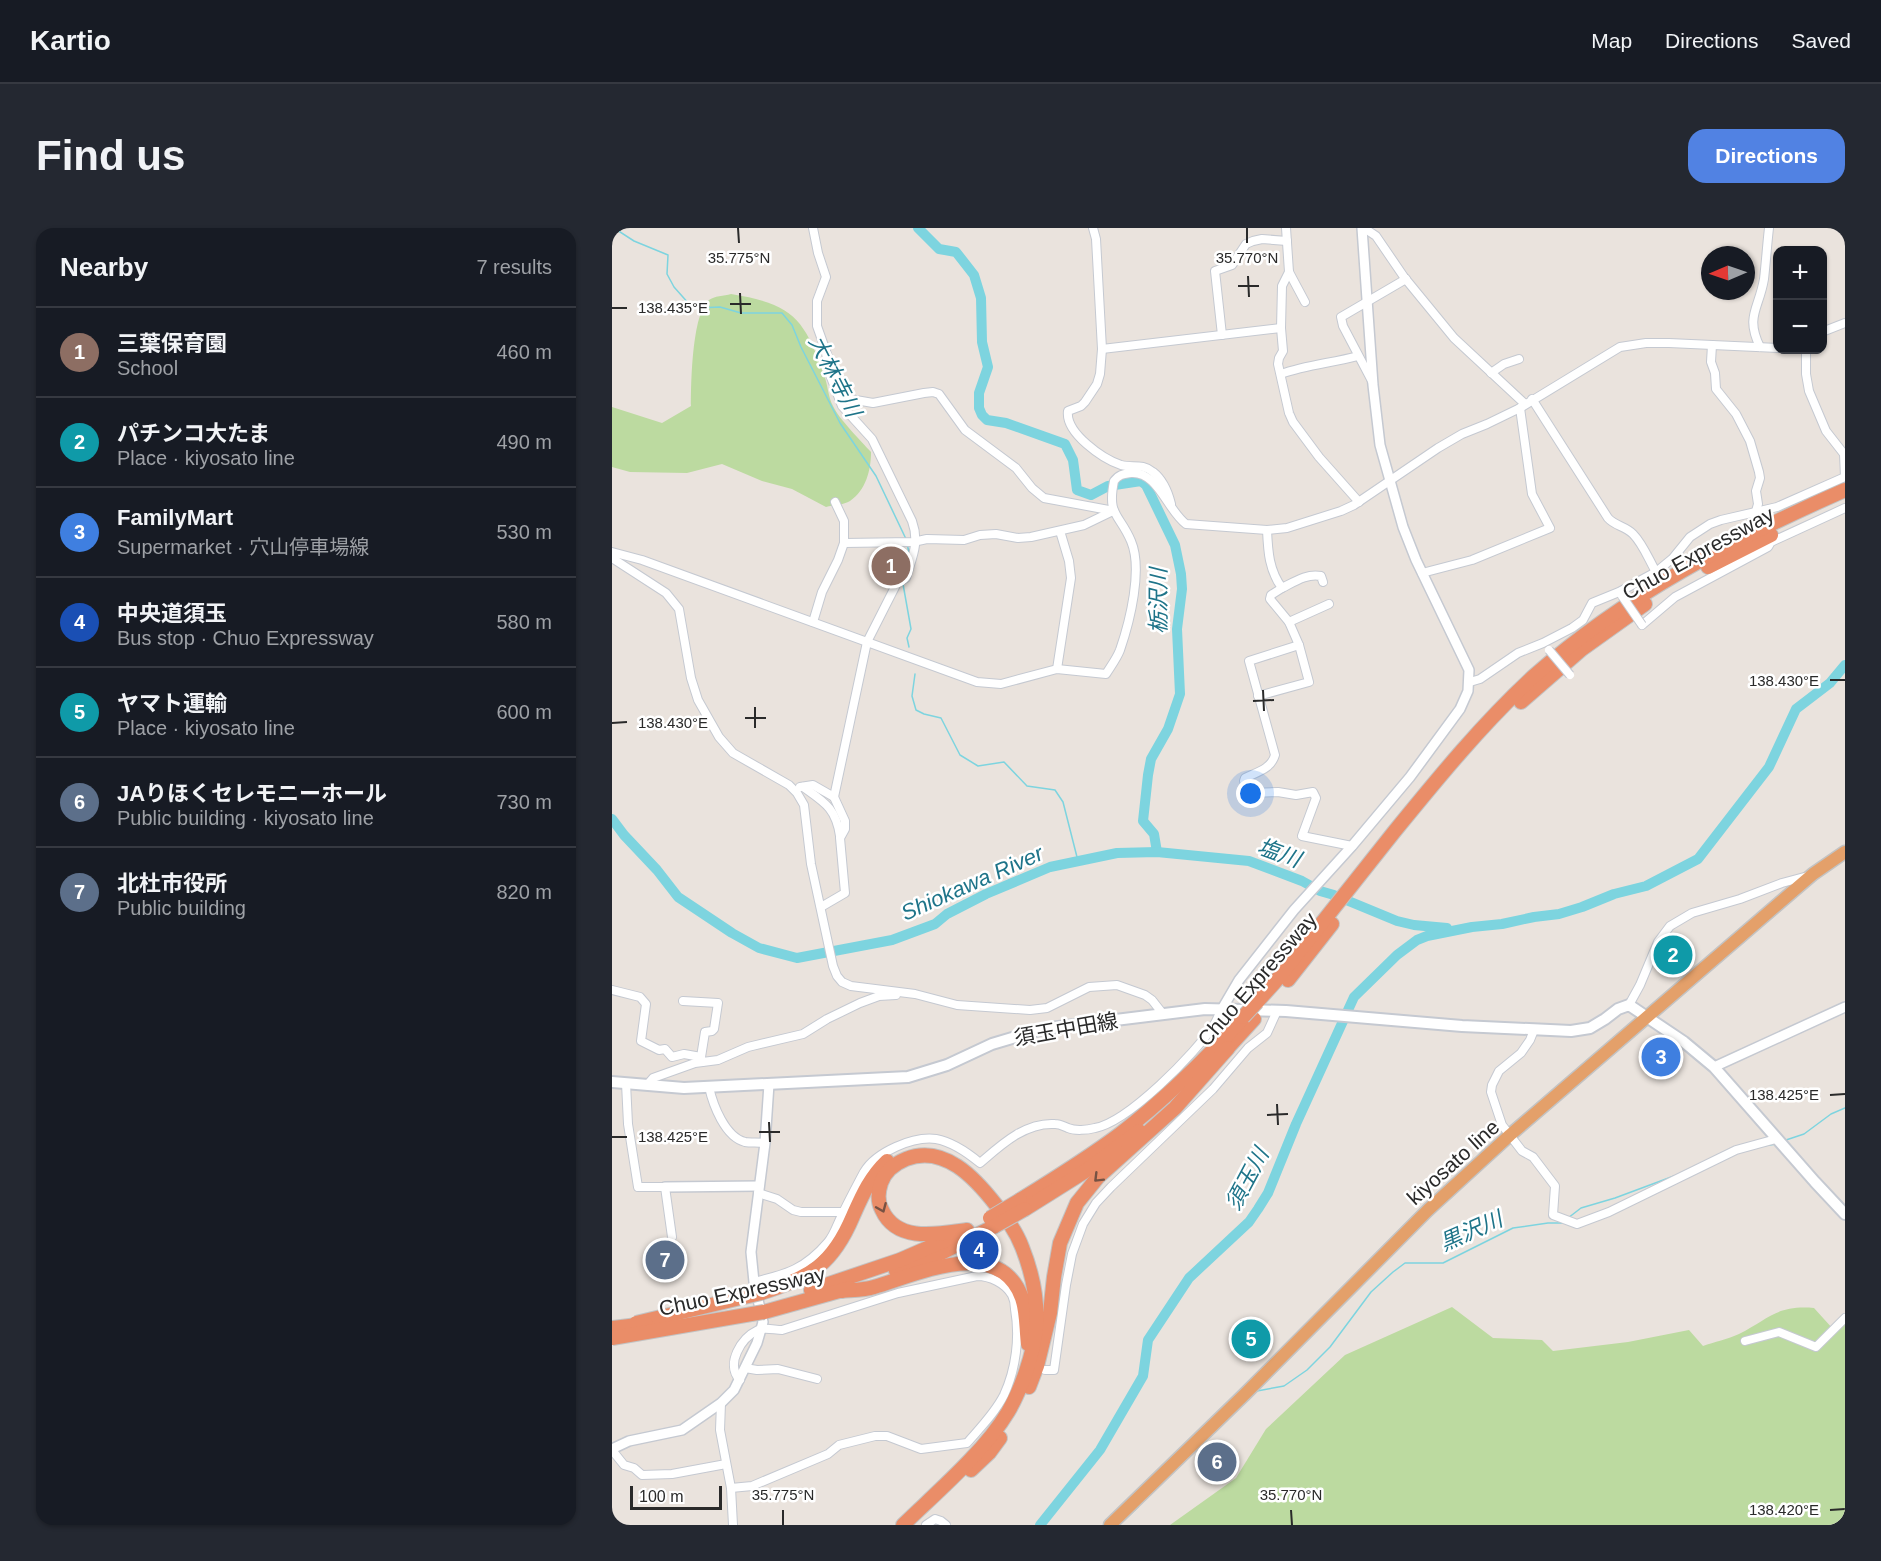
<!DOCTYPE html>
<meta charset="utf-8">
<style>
:root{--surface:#171b24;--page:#242831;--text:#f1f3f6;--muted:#9ea1a6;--line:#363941;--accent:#5182e3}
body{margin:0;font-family:Arial,"Noto Sans JP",sans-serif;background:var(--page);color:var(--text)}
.controls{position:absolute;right:18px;top:18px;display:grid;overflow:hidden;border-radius:12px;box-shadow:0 2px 4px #0004}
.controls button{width:54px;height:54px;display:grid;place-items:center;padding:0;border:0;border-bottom:2px solid var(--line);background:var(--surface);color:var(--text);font:30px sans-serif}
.compass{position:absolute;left:1089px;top:18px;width:54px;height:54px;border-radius:50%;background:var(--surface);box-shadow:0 2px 4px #0004;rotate:268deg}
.scale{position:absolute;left:18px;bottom:15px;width:92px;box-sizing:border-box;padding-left:6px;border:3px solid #2a2a2a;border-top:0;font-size:16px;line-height:21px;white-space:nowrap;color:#2a2a2a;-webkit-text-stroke:4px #fff;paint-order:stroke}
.you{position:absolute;left:639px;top:566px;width:21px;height:21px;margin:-15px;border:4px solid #fff;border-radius:50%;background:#1a73e8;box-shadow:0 0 0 9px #1a73e833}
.badge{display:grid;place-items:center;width:39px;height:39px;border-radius:50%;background:var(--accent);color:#fff;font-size:20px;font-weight:700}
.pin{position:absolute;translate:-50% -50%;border:3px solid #fff;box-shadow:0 2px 6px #0006}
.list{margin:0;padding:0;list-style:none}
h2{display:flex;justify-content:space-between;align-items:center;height:78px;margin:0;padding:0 24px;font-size:26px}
h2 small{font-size:20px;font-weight:400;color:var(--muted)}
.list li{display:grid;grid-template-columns:39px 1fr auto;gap:18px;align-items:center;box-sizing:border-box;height:90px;padding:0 24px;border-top:2px solid var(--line)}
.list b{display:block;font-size:22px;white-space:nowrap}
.list p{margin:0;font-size:20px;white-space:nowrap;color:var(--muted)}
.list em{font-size:20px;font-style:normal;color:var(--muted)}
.map{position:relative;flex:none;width:1233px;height:1297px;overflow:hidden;border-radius:18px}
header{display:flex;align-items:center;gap:36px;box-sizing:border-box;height:84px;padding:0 30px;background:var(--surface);border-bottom:2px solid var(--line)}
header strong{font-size:28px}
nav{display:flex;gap:33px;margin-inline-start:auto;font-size:21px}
.intro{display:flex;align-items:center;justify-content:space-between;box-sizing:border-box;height:144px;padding:0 36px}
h1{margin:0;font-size:42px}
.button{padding:15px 27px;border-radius:18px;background:var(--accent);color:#fff;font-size:21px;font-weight:700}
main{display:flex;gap:36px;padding:0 36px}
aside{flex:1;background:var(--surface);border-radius:18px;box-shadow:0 2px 4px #0004}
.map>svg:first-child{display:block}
</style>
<header>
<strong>Kartio</strong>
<nav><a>Map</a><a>Directions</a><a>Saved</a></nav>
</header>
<div class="intro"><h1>Find us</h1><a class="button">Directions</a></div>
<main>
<aside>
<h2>Nearby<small>7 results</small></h2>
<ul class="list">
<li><span class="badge" style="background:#8d6e63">1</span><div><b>三葉保育園</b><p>School</p></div><em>460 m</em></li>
<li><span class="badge" style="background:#0f9aa8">2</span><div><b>パチンコ大たま</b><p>Place · kiyosato line</p></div><em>490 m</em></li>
<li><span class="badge" style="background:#3f7fe0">3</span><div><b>FamilyMart</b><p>Supermarket · 穴山停車場線</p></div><em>530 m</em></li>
<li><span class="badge" style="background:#1a4fb4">4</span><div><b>中央道須玉</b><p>Bus stop · Chuo Expressway</p></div><em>580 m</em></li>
<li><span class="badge" style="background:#0f9aa8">5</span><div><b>ヤマト運輸</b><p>Place · kiyosato line</p></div><em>600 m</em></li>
<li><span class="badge" style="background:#5c6f8a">6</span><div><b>JAりほくセレモニーホール</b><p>Public building · kiyosato line</p></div><em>730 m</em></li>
<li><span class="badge" style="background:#5c6f8a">7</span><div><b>北杜市役所</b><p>Public building</p></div><em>820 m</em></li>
</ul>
</aside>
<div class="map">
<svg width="1233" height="1297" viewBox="0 0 1233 1297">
<rect width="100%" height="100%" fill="#eae3dd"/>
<!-- green -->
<g fill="#bcdaa0">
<path d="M 119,66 C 180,76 192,89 212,147 C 216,157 216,169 221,178 C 227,191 249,213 259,224 C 259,242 254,262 238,273 C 232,277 221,277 214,279 L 180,261 L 150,253 L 110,236 L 75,245 L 18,244 L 0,239 L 0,179 L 50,195 L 79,178 C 79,156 80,85 97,72 C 102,68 112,68 119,66 Z"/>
<path d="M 840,1079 L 881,1110 L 930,1112 L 941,1123 L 1016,1114 L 1077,1102 L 1091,1118 C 1102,1114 1116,1111 1127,1106 C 1157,1091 1164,1077 1202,1080 L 1221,1101 L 1233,1094 L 1233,1297 L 558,1297 L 624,1250 L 654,1201 L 733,1127 Z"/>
</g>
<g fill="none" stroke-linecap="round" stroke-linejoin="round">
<!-- stream -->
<g stroke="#7dd4df" stroke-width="1.5">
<path d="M 2,0 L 22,13 L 56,27 L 55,46 L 62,59 L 78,77 L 86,80 L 108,79 L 129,85 L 170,85 L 180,97 L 189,119 L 228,195 L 264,248 L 294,311"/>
<path d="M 289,349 L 297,324 L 295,316"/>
<path d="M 291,356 L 299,401 L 295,410 L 297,419"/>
<path d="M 303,446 L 300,468 L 304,482 L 312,486 L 329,490 L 348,527 L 366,538 L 392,534 L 415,558 L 443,562 L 451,574 L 466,633"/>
<path d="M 1174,912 L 1192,906 L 1219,886 L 1233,880"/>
<path d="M 1151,918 L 1164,916"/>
<path d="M 956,990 L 969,980 L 1003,970 L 1062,948"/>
<path d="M 645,1163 L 672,1158 L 695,1142 L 718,1119 L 759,1064 L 781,1044 L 793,1035 L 831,1035 L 901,1000 L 936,995 L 950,995 L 952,993"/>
<path d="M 507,1297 L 526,1279"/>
</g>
<!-- river -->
<g stroke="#7dd4df" stroke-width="10">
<path d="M 306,0 L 327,21 L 344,24 L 362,47 L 369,70 L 370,114 L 376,139 L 367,165 L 367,180 L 370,187 L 375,192 L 394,195 L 453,216 L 461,232 L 465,262 L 479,267 L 496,258 L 529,253 L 534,257 L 563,317 L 569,346 L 570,361 L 565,401 L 568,466 L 556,501 L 539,531 L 536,547 L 531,593 L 542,606 L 545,624"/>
<path d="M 0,591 L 12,607 L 45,642 L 66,669 L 120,705 L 147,720 L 185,730 L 280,712 L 323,696 L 335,686 L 374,666 L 438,639 L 505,625 L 545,624 L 637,633 L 690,653 L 708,663 L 722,667 L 785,693 L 802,697 L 835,700"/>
<path d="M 428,1297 L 488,1222 L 531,1148 L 536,1112 L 577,1050 L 637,994 L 646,981 L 656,965 L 684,896 L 742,769 L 785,727 L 805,712 L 815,708 L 860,699 L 890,696 L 922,689 L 947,686 L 970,679 L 1002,666 L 1034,658 L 1086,631 L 1157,539 L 1184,481 L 1218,455 L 1233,437"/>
</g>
<!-- minor casing -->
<g stroke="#c5c9d1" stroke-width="10">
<g id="minor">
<path d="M 201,0 L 206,25 L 214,49 L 205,73 L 205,98 L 216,129"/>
<path d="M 481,0 L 484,11 L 490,121 L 488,146 L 485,156 L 473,174 L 469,178 L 456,183 C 453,205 491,231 509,237 C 521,240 530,235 541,244 C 550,251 556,264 559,276"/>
<path d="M 674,0 L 677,44 L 693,74"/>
<path d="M 752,0 L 764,8 L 792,49 L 842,110 L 913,176"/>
<path d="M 677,44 L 670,58 L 669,100 L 671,123 L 667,130 L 666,136 L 677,185 L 681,194 L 707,229 L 747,274"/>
<path d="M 1210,104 L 1233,95"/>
<path d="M 610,107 L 603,43 L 620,37 L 634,16 L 641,13 L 650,11 L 675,13"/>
<path d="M 1100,117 L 1099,134 L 1103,145 L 1104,161 L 1124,186 L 1138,213 L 1147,244 L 1148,250 L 1144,263 L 1146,276 L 1144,283"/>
<path d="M 1148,119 C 1133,88 1147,81 1152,51 C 1154,34 1155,17 1157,0"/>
<path d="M 490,121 L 669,100"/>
<path d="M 1194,122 L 1194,146 L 1197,163 L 1214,203 L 1232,226 L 1233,249"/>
<path d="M 221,140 L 238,171 L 261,175 L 312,165 L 321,164 L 327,166 L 353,202 L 404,240 L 420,260 L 432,270 L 502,283"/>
<path d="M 879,145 L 892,136 L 907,131"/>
<path d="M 669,146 C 694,137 720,135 746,128"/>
<path d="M 761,155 L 731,98 L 729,89 L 794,51"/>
<path d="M 920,171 L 996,290 C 1003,298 1013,298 1021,306 C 1031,316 1037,332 1044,344"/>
<path d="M 232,315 L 301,314 L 315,311 L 352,312 L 368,307 L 384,306 L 406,310 L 419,309 L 472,297 L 501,283"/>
<path d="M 0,324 L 30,332 L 365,454 L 389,456 L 445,441 L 494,446 C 499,438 505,430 508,422 C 518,393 531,341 519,313 C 507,285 495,288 502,253 C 507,246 512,246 519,245 C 546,243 555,282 574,296 L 655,302 L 675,300 L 729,283 L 742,277 L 826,220 L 850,206 L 875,196 L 908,180 L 1008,119 L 1034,115 L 1057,115 L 1166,120"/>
<path d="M 0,330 L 54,365 L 67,381 L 79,450 L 86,472 L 107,509 L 121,525 L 177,557 L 185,565 L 192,577 L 199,636 L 221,738 L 225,748 L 230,754 L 239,758 L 303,766 L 345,777 L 418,782 L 435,780 L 477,759 L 505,757 L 533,767 L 540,772 L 551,786"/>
<path d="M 810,345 L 860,332 L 938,300 L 920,266 L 908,180"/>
<path d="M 670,360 C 682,354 695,345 709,348 L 711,354"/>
<path d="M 201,394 L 210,364 L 226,332 L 232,315 L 232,293 L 223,274"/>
<path d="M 677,394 L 717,376"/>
<path d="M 1030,397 L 1063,369 L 1156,319 L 1159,314 L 1233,280"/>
<path d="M 687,417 L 637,433 L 663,527 C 659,541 645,544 633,550 L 632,553 L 638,565 L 666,564 L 684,567 L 701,564 L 704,570 L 690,608 L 740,618"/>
<path d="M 445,441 L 459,350 L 457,333 L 448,303"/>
<path d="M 858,454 L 868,451 L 906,425 L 931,415 L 960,400 L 971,392 L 980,375 L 1007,364 L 1044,344 L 1061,330 L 1078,309 L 1098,296 L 1109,292 L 1165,279 L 1233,249"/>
<path d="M 646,468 L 697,454 L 687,417 L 677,394 L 658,371 L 659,367 L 670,360 C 657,342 656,324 655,302"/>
<path d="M 188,559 L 201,557 L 222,569"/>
<path d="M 191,559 C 212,574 224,580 228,608"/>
<path d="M 209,679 L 233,665 L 228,610 L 233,601 L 233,593 L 222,569 L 255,414 L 285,355 L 294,350 C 300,329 308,315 300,293 L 260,211 L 230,178 L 217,144 L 214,125"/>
<path d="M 0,762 L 28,769 L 34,776 L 29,813 L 47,822 L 53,821 L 60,829 L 72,826 L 89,829 L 90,834"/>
<path d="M 71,773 L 106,775 L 102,801 L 100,803 L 93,804 L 89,829"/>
<path d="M 1017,777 L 1028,757 L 1046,714 L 1058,698 L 1080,685 L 1128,671 L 1170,655 L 1196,648"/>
<path d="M 922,802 L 918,812 L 909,825 L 887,843 L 880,857 L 879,864 L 890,897 L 910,923 L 921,929 L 943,958 L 941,987 L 965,996 L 997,984 L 1124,922 L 1164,911"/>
<path d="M 14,855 L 16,896 L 26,959 L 53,959 L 60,1009"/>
<path d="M 35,857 L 41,850 L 83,835 L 106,832 L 136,819 L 191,806 L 215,791 L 248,775 L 267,768 L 284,767"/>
<path d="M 97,859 C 101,877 113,909 133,914 C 139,915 146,914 153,915"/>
<path d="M 146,965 L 165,971 L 181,982 L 189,984 L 231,984"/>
<path d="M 142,1054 C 175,1046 193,1041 216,1014 C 222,1007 225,997 229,989 C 236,974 244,959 252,944 C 264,924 301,908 324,911 C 340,914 356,925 368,935 C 389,917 413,894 443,896 C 448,896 451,898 456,900 C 463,903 475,902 483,900 C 516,894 583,826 602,797 C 605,792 607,786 610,781"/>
<path d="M 1133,1113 L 1167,1104 L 1204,1119 L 1233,1090"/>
<path d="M 133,1140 L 145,1142 L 166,1141 L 205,1151"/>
<path d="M 433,1142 L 442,1142 L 454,1057 L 460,1026 L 471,996 L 484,975 L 499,959 L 601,861 L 636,820 L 655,805 L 665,783"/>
<path d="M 109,1175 L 108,1202 L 119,1260 L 121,1297"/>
<path d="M 0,1222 L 12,1237 L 22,1240 L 30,1247 L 60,1246 L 114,1236"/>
<path d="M 119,1260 L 140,1258 L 216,1226 L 227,1217 L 263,1208 L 275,1208 L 309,1221 L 355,1215 C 368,1200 383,1185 392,1167 C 404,1141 408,1109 403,1081 C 403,1076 402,1071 400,1067 C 393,1055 378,1048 365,1048 L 286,1065 L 170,1102 C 163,1102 152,1099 146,1102 C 129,1110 113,1136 128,1152"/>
<path d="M 314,1297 L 323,1291 L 329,1293 L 334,1297"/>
</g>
</g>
<!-- tertiary casing -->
<g stroke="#c5c9d1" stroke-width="12">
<g id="tertiary">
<path d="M 610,781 L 627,752 L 682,682 L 740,618 L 798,549 L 848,481 L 856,463 L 857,442 L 804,332 L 791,299 L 768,217 L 761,157 L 750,0"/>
<path d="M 1102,839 L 1233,779"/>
<path d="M 53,959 L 147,958"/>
<path d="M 0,1221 L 17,1213 L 70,1202 L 109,1175 L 122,1162 L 145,1115 L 151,1094 L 142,1054 L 139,1024 L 153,915 L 157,856"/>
</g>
</g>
<!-- secondary casing -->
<g stroke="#c5c9d1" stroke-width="14">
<path id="secondary" d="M 0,854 L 72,860 L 296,849 L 335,837 L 380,816 L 430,801 L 593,781 L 674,783 L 850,798 L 959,803 L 978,800 L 993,791 L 1006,781 L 1017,777 L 1072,814 L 1102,839 L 1203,954 L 1233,986"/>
</g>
<!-- trunk casing -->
<g stroke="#c3c3c3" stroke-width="15">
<path id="trunk" d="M 498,1297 L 633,1166 L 816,982 L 898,907 L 1201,646 L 1233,624"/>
</g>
<!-- motorway casing -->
<g stroke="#c3c3c3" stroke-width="16">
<g id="motorway">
<path d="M 1096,339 L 1159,307"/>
<path d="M 909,474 L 970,421 L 1033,376"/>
<path d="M 676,752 L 720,696"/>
<path d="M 645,774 L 663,754 C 703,704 742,654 782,604 C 826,550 871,495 922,448 C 1013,367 1122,311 1233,262"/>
<path d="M 611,825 L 642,791"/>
<path d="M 408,972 C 442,951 476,930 508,906 C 552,872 592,833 629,792"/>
<path d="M 413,981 L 472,944 L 527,903"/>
<path d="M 284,1043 L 331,1024 L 383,998"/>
<path d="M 199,1062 L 288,1032 L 343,1008"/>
<path d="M 230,1063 C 241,1062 252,1062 262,1059 C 306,1046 387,1007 410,1070 C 415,1084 414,1101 416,1116"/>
<path d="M 149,1065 C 198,1049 220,1038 241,988 C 250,968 258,949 275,933"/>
<path d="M 152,1084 L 238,1060"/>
<path d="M 417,1159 L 425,1138 L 438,1085 L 442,1049 L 448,1015 L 465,975 L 486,949 L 563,880 L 616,820"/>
<path d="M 359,1242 L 377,1225 L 388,1210"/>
<path d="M 291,1297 C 325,1264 372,1224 396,1184 C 409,1162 422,1125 424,1099 C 426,1072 420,1044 410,1019 C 404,1003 394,990 384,977 C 363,950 332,916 294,931 C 282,936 273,943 269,955 C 266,964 265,973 270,982 C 285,1015 326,1006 355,1002"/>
</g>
</g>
<!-- minor -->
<use href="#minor" stroke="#fff" stroke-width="8"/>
<!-- tertiary -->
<use href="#tertiary" stroke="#fff" stroke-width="9"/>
<!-- secondary -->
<use href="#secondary" stroke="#fff" stroke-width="10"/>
<!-- trunk -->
<use href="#trunk" stroke="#e4a06a" stroke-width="12"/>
<!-- motorway -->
<use href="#motorway" stroke="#ea8d68" stroke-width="14"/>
<!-- minor-bridge casing -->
<g stroke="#c5c9d1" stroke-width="10" stroke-linecap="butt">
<g id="minor-bridge">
<path d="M 1010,368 L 1030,397"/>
<path d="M 937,422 L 958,447"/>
</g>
</g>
<!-- motorway-bridge casing -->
<g stroke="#c3c3c3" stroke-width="16" stroke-linecap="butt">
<g id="motorway-bridge">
<path d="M 631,789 L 645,774"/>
<path d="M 378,990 L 408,972"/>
<path d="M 383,998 L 413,981"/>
<path d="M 24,1095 L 149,1065"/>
<path d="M 0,1100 L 34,1096"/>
<path d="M 0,1110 L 152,1084"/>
</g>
</g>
<!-- minor-bridge -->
<use href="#minor-bridge" stroke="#fff" stroke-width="8"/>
<!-- motorway-bridge -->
<use href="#motorway-bridge" stroke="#ea8d68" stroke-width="14"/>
</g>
<!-- one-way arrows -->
<defs><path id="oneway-chevron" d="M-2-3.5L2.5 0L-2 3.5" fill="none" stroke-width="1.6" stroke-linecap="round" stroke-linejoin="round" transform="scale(1.5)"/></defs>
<g stroke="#775243">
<use href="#oneway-chevron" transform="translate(486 950) rotate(135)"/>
<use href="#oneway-chevron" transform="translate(270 980) rotate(67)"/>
</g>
<!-- ticks -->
<path fill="none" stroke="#2a2a2a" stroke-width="2" d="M 126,0 L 127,15M 635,0 L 635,15M 636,48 L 637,69M 626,58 L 647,58M 128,65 L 129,86M 118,76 L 139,76M 0,80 L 15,80M 1218,452 L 1233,452M 651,462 L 652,483M 641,473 L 662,472M 143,479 L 143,500M 133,490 L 154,490M 0,495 L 15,494M 1218,867 L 1233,866M 665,876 L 666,897M 655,887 L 676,886M 157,894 L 158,914M 147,904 L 168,904M 0,909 L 15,909M 171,1282 L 171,1297M 679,1282 L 680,1297M 1218,1282 L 1233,1281"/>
<g text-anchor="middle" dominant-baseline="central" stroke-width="5" stroke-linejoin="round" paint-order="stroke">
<!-- street labels -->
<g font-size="21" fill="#2a2a2a" stroke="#fff">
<text transform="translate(1086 325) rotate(-29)">Chuo Expressway</text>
<text transform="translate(645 751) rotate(-49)">Chuo Expressway</text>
<text transform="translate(454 801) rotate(-10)">須玉中田線</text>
<text transform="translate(841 934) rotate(-42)">kiyosato line</text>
<text transform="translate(130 1063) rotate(-12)">Chuo Expressway</text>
</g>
<!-- water labels -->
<g font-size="22" font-style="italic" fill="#1e7489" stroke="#fff">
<text transform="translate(223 148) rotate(63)">大林寺川</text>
<text transform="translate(546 373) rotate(-90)">栃沢川</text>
<text transform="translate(667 625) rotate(20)">塩川</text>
<text transform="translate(360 655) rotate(-24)">Shiokawa River</text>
<text transform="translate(635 951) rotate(-62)">須玉川</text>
<text transform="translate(859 1003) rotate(-24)">黒沢川</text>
</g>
</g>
<g font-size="15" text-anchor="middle" fill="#2a2a2a" stroke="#fff" stroke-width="5" stroke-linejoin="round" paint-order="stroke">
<text x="127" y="35">35.775°N</text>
<text x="635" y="35">35.770°N</text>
<text x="61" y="85">138.435°E</text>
<text x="1172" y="458">138.430°E</text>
<text x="61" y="500">138.430°E</text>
<text x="1172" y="872">138.425°E</text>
<text x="61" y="914">138.425°E</text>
<text x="171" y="1272">35.775°N</text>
<text x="679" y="1272">35.770°N</text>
<text x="1172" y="1287">138.420°E</text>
</g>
</svg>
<div class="controls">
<button>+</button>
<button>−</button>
</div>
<svg class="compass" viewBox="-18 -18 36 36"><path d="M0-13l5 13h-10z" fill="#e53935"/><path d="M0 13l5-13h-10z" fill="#9ea1a6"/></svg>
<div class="scale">100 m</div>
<div class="you"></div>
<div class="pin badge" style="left:279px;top:338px;background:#8d6e63">1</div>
<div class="pin badge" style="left:1061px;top:727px;background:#0f9aa8">2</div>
<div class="pin badge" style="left:1049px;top:829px;background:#3f7fe0">3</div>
<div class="pin badge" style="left:367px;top:1022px;background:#1a4fb4">4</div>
<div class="pin badge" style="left:639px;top:1111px;background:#0f9aa8">5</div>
<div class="pin badge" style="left:605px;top:1234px;background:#5c6f8a">6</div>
<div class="pin badge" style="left:53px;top:1032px;background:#5c6f8a">7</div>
</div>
</main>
